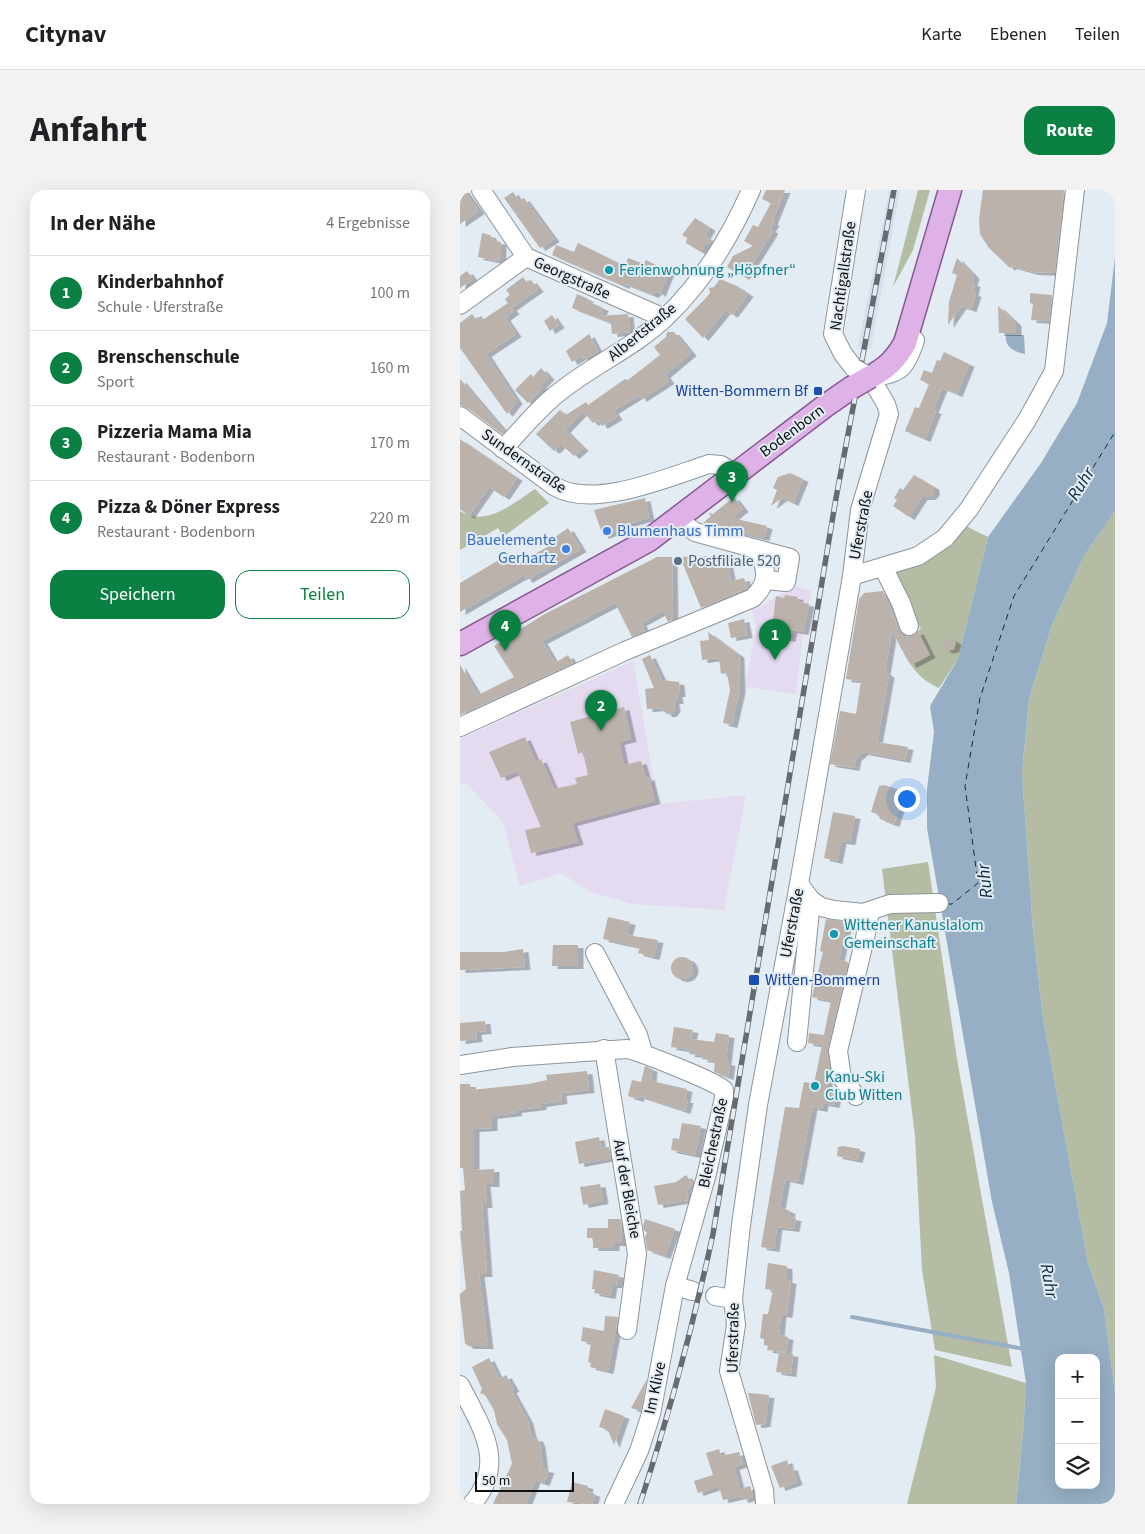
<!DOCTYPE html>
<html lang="de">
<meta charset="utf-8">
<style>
:root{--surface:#fff;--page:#f2f2f2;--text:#202124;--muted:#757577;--line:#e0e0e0;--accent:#0b8043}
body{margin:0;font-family:"Source Sans 3",sans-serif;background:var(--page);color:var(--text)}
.controls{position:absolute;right:15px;bottom:15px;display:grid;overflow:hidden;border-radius:10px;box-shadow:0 5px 20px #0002}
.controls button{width:45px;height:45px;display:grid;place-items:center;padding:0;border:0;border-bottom:1px solid var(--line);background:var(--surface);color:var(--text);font:25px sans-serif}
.scale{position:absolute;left:15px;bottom:12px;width:99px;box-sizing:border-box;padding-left:5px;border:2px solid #0d1013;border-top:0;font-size:14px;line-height:18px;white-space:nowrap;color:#0d1013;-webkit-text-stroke:4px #e3ebf3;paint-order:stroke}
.you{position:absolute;left:446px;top:608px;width:18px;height:18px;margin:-12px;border:4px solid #fff;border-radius:50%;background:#1a73e8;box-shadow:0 0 0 8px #1a73e833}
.badge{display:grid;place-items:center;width:32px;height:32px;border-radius:50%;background:var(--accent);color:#fff;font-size:16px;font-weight:700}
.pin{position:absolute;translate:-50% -41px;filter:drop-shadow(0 1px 2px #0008)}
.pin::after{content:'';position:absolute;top:26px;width:18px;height:15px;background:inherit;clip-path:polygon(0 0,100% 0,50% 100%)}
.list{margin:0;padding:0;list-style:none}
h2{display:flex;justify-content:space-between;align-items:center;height:65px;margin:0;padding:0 20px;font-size:21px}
h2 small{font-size:16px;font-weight:400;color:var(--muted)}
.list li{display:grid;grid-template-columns:32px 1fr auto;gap:15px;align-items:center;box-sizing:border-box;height:75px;padding:0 20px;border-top:1px solid var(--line)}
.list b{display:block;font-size:19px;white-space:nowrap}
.list p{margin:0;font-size:16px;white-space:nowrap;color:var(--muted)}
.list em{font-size:16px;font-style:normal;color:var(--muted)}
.actions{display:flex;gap:10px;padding:15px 20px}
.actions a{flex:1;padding:11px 0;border:1px solid var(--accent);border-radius:15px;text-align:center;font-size:18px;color:var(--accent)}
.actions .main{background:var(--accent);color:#fff}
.icon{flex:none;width:28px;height:28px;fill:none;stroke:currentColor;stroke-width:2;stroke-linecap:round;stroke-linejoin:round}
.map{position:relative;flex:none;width:655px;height:1314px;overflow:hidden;border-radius:15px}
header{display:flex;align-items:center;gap:30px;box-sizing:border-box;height:70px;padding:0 25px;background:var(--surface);border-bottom:1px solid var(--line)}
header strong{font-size:24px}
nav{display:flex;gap:28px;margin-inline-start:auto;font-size:18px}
.intro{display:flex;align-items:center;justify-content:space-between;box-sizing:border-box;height:120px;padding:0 30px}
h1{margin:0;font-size:35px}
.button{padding:12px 22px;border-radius:15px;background:var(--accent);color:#fff;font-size:18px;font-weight:700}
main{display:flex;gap:30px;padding:0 30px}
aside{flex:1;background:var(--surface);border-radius:15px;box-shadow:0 5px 20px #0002}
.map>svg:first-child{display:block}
</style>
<header>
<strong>Citynav</strong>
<nav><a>Karte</a><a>Ebenen</a><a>Teilen</a></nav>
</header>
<div class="intro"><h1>Anfahrt</h1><a class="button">Route</a></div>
<main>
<aside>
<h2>In der Nähe<small>4 Ergebnisse</small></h2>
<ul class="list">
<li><span class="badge">1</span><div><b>Kinderbahnhof</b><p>Schule · Uferstraße</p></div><em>100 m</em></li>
<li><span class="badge">2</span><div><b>Brenschenschule</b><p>Sport</p></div><em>160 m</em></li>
<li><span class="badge">3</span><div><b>Pizzeria Mama Mia</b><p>Restaurant · Bodenborn</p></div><em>170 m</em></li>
<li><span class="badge">4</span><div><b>Pizza &amp; Döner Express</b><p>Restaurant · Bodenborn</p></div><em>220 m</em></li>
</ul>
<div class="actions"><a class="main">Speichern</a><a>Teilen</a></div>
</aside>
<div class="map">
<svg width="655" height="1314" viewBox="0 0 655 1314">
<defs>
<filter id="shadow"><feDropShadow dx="5.5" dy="3" stdDeviation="0" flood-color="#0004"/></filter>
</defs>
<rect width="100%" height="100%" fill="#e3ebf3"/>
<!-- built -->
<path fill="#d4e1ef" d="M 429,0 L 440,0 L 411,158 L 408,159 L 398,157 Z"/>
<!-- education -->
<g fill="#e5dbf0">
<path d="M 338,397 L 352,401 L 343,442 L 336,504 L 285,497 L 296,438 L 292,420 L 306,414 L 316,406 Z"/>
<path d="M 173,471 L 198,614 L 286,605 L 264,720 L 173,714 L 132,703 L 101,683 L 60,696 L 43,632 L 7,594 L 0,594 L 0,549 Z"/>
</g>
<!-- green -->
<g fill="#b4bda4">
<path d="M 458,0 L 470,0 L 453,60 L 433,97 Z"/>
<path d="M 75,299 L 89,313 L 43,347 L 38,338 L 0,360 L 0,321 C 25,338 54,313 75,299 Z"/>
<path d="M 655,321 L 655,1202 L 644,1119 L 628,1073 L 583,828 L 573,741 L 562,583 L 569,509 L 592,435 L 624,366 Z"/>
<path d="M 506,336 L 528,347 L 498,469 L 479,498 C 458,489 449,474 439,454 L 438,452 L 461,439 L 430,384 C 467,373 481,366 506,336 Z"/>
<path d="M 468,672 L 497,869 L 552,1177 L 475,1160 L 462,1080 L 455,946 L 422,679 Z"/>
<path d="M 474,1165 L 566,1193 L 563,1244 L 556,1314 L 447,1314 L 476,1197 Z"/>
</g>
<!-- water -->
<g fill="#96afc4" fill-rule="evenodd">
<path d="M 655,67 L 655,321 L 624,366 L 592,435 L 569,509 L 562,583 L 573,741 L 583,828 L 628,1073 L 644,1119 L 655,1202 L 655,1314 L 556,1314 L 563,1244 L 566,1193 L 549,1083 L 532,1012 L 467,638 L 467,599 L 474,542 L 470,516 L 498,469 L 528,347 L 581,273 L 617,213 L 647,133 ZM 599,1168 L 636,1168 L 636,1295 L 599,1295 Z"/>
<path d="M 546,145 L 564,145 L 565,164 C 555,162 544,157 546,145 Z"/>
</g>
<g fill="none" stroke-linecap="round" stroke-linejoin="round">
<!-- stream -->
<path stroke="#96afc4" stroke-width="4" d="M 392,1127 L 564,1159"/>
<!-- ferry -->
<path stroke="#0a2c42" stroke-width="1" stroke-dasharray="6 5" stroke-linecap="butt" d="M 487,714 L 492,714 L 518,693 L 505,596 L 520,508 L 554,406 L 655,242"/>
</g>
<!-- building -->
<g fill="#bab2ab" filter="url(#shadow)">
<path d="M 0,0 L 4,0 L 19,21 L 0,34 Z"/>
<path d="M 306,0 L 325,0 L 312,32 L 314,33 L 310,39 L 313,41 L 284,87 L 267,77 L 273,66 L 293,56 L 284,51 L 293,35 L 298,37 L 311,13 L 302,9 Z"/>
<path d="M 523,0 L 604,0 L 595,83 L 573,82 L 551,76 L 550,78 L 529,58 L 520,44 L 519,29 Z"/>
<path d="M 53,2 L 59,11 L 64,8 L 94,49 L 80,58 L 44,8 Z"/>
<path d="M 235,28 L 250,38 L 245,46 L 253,51 L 245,55 L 241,62 L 226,53 L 227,48 L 222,45 Z"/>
<path d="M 22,43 L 30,45 L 34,51 L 41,52 L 41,67 L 38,71 L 18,67 Z"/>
<path d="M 118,53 L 165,76 L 168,68 L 184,74 L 186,70 L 209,82 L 200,104 L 197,101 L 193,105 L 165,94 L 164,96 L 92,65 L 96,55 L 114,62 Z"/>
<path d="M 497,68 L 514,86 L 512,93 L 515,94 L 513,103 L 516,104 L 511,119 L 501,116 L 488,135 L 489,112 L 497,85 L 492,83 Z"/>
<path d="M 7,81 L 13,89 L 0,98 L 0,86 Z"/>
<path d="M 63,87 L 67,93 L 71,90 L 78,99 L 51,118 L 54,121 L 45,128 L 56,144 L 26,164 L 57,211 L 47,224 L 0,158 L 0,133 L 12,124 L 16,129 L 21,126 L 24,129 L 48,113 L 50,116 L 45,109 L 50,105 L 46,100 Z"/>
<path d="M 260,89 L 277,96 L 288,104 L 272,125 L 266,120 L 243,148 L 225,129 L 244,110 L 250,103 L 249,98 L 254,97 Z"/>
<path d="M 570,103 L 592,105 L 589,131 L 571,130 L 573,114 L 570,113 Z"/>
<path d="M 117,104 L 128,109 L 127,111 L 143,118 L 140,126 L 168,124 L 170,142 L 152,144 L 151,133 L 112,118 Z"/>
<path d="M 538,116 L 556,133 L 556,143 L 539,143 Z"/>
<path d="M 92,125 L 99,135 L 90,141 L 84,131 Z"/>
<path d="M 207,142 L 214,142 L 231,163 L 205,185 L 209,191 L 181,209 L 179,205 L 153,221 L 157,227 L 142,236 L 138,230 L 133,233 L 123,221 L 105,240 L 123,258 L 114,266 L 101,254 L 94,261 L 76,244 L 100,220 L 106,225 L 126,212 L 128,215 L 165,189 L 168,190 L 200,165 L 194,157 L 206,147 Z"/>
<path d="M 129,144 L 138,161 L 124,169 L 122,166 L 112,172 L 106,161 Z"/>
<path d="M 484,162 L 509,174 L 497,204 L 482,198 L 473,220 L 476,221 L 465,249 L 445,241 L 455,217 L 459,218 L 469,194 L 460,190 L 464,180 L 472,183 L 477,170 L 480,171 Z"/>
<path d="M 81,178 L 89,187 L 81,195 L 83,197 L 68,213 L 55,200 L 71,184 L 73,187 Z"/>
<path d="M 0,189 L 45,242 L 42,244 L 6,217 L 0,215 Z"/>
<path d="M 0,249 L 57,288 L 44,307 L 29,297 L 9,326 L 0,319 Z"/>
<path d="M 330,283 L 343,289 L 333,313 L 322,308 L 311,316 L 317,300 L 313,298 L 318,287 Z"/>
<path d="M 454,285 L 474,297 L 474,303 L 470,307 L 462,307 L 449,327 L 433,316 L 437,310 L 434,308 L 440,298 L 443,300 Z"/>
<path d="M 274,307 L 283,319 L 272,328 L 307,336 L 304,348 L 265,339 L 258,334 L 243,333 L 251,326 L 248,323 L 253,324 Z"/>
<path d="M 185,308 L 189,328 L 164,335 L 165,338 L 143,346 L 134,320 Z"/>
<path d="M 108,338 L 121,359 L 67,390 L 64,385 L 0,422 L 0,393 L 51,363 L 57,374 L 89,356 L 88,354 L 94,348 Z"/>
<path d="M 243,366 L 267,371 L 271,391 L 284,388 L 288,398 L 241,418 L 220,367 Z"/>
<path d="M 197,367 L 212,367 L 213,429 L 208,432 L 203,421 L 181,433 L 185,441 L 172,447 L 155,413 L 82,451 L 95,473 L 108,465 L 113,473 L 0,525 L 0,475 L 18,505 L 54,487 L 34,456 L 83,425 Z"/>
<path d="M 423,401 L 444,449 L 458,441 L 470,465 L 451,475 L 432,441 L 425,482 L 429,485 L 417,552 L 448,557 L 445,570 L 403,562 L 396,568 L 394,578 L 370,574 L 380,521 L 396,524 L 401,491 L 386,489 L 399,409 L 404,403 Z"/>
<path d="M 325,405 L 338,407 L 337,411 L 349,414 L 343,442 L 332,440 L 330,449 L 311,445 L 316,406 L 324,408 Z"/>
<path d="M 284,429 L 287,445 L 271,448 L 268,433 Z"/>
<path d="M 248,442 L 279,465 L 280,500 L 272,535 L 263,533 L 270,500 L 267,483 L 261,484 L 259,468 L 242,470 L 240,451 L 249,450 Z"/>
<path d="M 490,448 L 496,452 L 494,459 L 488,461 L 482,457 L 484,450 Z"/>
<path d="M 190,465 L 202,490 L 219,492 L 220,504 L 217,504 L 218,511 L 214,511 L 215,519 L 211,524 L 207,524 L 201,518 L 187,519 L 185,499 L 194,498 L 182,469 Z"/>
<path d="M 164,517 L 171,549 L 159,552 L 164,575 L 181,571 L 186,588 L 189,587 L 195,611 L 112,633 L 118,652 L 71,663 L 65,640 L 81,637 L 57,581 L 41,588 L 29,562 L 65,547 L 76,572 L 81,569 L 94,599 L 117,594 L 115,588 L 128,585 L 123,562 L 118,564 L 110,532 Z"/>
<path d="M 424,595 L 437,599 L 434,607 L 441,612 L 434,634 L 420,629 L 418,624 L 411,622 L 419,596 Z"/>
<path d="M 373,622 L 395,626 L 390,652 L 381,651 L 377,671 L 364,668 Z"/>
<path d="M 148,727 L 170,732 L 167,745 L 198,750 L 194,767 L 178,763 L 180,757 L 143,749 Z"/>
<path d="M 366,729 L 387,732 L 379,770 L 388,772 L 368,859 L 370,878 L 366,898 L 377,900 L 374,915 L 363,913 L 362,919 L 352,917 L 338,992 L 325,989 L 320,1017 L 330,1021 L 329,1027 L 336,1028 L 334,1039 L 317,1037 L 314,1059 L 301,1057 L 325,917 L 339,918 L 344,892 L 354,894 L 362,855 L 348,853 L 349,843 L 364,845 L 368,825 L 371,811 L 352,807 L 363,762 L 360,761 Z"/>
<path d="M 93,755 L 118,755 L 118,776 L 92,776 Z"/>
<path d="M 63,759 L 65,777 L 0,780 L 0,762 L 44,762 Z"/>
<circle cx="222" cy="778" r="11"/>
<path d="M 25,831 L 26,841 L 16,842 L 17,849 L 0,851 L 0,833 Z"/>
<path d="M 214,837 L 233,840 L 231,849 L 254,852 L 256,843 L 269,845 L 266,872 L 270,873 L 268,887 L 254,882 L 255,871 L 242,869 L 243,865 L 229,864 L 230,860 L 211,857 Z"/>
<path d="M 185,876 L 192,879 L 191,891 L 227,899 L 225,910 L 228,910 L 225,921 L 179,906 L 178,909 L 168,906 L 172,890 L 181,892 Z"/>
<path d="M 127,881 L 129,900 L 101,903 L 102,911 L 81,914 L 81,917 L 56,920 L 57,923 L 32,926 L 32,938 L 14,939 L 14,980 L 34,979 L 34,994 L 25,994 L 27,1015 L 22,1015 L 27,1084 L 19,1084 L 28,1156 L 8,1156 L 5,1153 L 0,1109 L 0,1104 L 6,1099 L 0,1041 L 2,1041 L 0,1001 L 5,1000 L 3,978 L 0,978 L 0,894 L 10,894 L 11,900 L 69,894 L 87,890 L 86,885 Z"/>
<path d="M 222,933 L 241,936 L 235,965 L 211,960 L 213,948 L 219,949 Z"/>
<path d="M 139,947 L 141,958 L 149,957 L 151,968 L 119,974 L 115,952 Z"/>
<path d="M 383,956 L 400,959 L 397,970 L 377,966 L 378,957 Z"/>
<path d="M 226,985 L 233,994 L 227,999 L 228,1010 L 198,1015 L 194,996 L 216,992 Z"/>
<path d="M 140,994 L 143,1011 L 123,1015 L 120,997 Z"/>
<path d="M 148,1029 L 161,1029 L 162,1053 L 154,1053 L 154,1058 L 133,1058 L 133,1048 L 127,1048 L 127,1038 L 148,1038 Z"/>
<path d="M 185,1029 L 215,1039 L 205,1066 L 187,1060 L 185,1047 L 187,1042 L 184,1041 L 183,1036 Z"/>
<path d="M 308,1073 L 327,1076 L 327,1090 L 331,1091 L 327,1125 L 321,1124 L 319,1145 L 328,1147 L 326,1162 L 307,1160 L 308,1156 L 304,1155 L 304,1149 L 300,1148 L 303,1124 L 308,1124 L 313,1100 L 305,1099 Z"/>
<path d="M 134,1080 L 159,1085 L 157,1095 L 152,1095 L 150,1106 L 134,1103 L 135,1099 L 132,1099 Z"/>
<path d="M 145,1126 L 158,1127 L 148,1181 L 130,1177 L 131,1173 L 128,1172 L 131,1153 L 121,1151 L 123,1137 L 144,1141 Z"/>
<path d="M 319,1162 L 333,1164 L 331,1184 L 316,1182 Z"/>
<path d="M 29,1168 L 39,1189 L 46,1185 L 54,1199 L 51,1200 L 68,1231 L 72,1249 L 77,1248 L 80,1254 L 83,1279 L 89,1280 L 84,1293 L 75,1290 L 66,1314 L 33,1314 L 52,1274 L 47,1250 L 37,1234 L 34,1220 L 25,1205 L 20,1203 L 22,1199 L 12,1177 Z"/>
<path d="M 187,1189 L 181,1221 L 171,1218 Z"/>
<path d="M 288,1203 L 309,1205 L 305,1234 L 296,1235 Z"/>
<path d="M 145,1219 L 164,1226 L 154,1255 L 148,1240 L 139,1237 Z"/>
<path d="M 259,1259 L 261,1266 L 279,1262 L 283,1274 L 274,1277 L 280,1299 L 290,1296 L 293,1307 L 283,1310 L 281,1306 L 263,1310 L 259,1296 L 238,1303 L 234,1291 L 253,1285 L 246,1263 Z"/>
<path d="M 327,1270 L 329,1278 L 332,1277 L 337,1292 L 320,1298 L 311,1276 Z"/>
<path d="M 112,1292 L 128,1296 L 127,1301 L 135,1304 L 132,1314 L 107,1312 Z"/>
</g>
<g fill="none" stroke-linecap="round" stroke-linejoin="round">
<!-- minor casing -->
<g stroke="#8d949b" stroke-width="20">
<g id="minor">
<path d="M 21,0 L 66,67 L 204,128"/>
<path d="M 0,115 L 66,67"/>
<path d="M 394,178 L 383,164 L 373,144 L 396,0"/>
<path d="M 0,226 L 94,296 C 133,320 209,287 249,274 L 261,275 L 275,284"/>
<path d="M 43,259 C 62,239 80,216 102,200 C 135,174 174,157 205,128 C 244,91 270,48 291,0"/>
<path d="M 300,360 L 330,368 L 326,392 L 306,390"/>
<path d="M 423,377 L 441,413 L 449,436"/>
<path d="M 392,386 L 458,366 L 485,348 L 509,319 L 567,230 L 594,181 L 615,0"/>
<path d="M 0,537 L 165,461 L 293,408 C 310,391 306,382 300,360 L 235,342 L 227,336 L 220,326"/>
<path d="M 339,694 L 351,710 L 361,717 L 374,720 L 403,723 L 430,714 L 479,713"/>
<path d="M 135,763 L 178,845 L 183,862"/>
<path d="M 337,852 L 351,710"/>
<path d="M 144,859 L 177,1064 L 167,1140"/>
<path d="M 0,875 L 52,867 L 167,859 C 181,862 257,892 264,900 L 264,908 L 246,987 L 215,1096 L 191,1224 L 179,1261 L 154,1314"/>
<path d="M 396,906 L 382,888 L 378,861 L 405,748 L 410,721"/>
<path d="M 215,1096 L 233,1101"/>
<path d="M 255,1106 L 273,1109"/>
<path d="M 0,1195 C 20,1235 48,1273 12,1314"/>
<path d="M 305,1314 L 304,1300 L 269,1181 L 276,1135 L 273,1109 L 281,1035 L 298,915 L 339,694 L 392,386 L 400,320 L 429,224 L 426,214 L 410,187 C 439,185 446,179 455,150"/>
</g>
</g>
<!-- major casing -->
<g stroke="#875892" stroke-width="25">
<g id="major">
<path d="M 410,187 C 427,178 436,169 445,153 L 490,0"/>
<path d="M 0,454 L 189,350 L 365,216 L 391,198"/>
</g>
</g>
<!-- minor -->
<use href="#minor" stroke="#fff" stroke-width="18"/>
<!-- major -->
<use href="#major" stroke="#deb2e6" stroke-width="22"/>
<!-- rail casing -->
<g stroke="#666b70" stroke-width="5.5">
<path id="rail" d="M 180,1314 C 209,1225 233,1136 253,1044 L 376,308 L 434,0"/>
</g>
<!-- rail -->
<use href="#rail" stroke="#e3ebf3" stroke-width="4" stroke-dasharray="11" stroke-linecap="butt"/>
<!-- minor-bridge casing -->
<g stroke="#8d949b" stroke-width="20" stroke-linecap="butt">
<path id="minor-bridge" d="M 394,178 L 410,187"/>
</g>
<!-- major-bridge casing -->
<g stroke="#875892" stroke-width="25" stroke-linecap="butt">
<path id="major-bridge" d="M 391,198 L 410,187"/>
</g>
<!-- minor-bridge -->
<use href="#minor-bridge" stroke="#fff" stroke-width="18"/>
<!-- major-bridge -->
<use href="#major-bridge" stroke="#deb2e6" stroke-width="22"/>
</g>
<!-- markers -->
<g fill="#0f9aa8" stroke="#e3ebf3" stroke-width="2">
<circle cx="149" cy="80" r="5"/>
<circle cx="374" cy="744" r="5"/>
<circle cx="355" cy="896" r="5"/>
</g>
<g fill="#1a4fb4" stroke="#e3ebf3" stroke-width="2">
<rect x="353" y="196" width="10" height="10" rx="2.5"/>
<rect x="288" y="784" width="12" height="12" rx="2.5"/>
</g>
<g fill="#3f7fe0" stroke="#e3ebf3" stroke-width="2">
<circle cx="147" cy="341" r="5"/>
<circle cx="106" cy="359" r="5"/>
</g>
<circle fill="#5c6f8a" stroke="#e3ebf3" stroke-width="2" cx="218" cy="371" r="5"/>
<g text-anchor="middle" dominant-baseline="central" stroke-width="4" stroke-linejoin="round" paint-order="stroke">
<!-- culture labels -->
<g font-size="16" fill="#0d838f" stroke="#e3ebf3" text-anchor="start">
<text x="159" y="80">Ferienwohnung „Höpfner“</text>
<text x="384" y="735">Wittener Kanuslalom<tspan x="384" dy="18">Gemeinschaft</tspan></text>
<text x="365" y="887">Kanu-Ski<tspan x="365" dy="18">Club Witten</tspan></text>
</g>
<!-- street labels -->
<g font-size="16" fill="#0d1013" stroke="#e3ebf3">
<text transform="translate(383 86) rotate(-82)">Nachtigallstraße</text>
<text transform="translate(112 88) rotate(24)">Georgstraße</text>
<text transform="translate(182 142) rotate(-39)">Albertstraße</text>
<text transform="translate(332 241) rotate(-37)">Bodenborn</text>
<text transform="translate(64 271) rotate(35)">Sundernstraße</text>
<text transform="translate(401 335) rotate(-79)">Uferstraße</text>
<text transform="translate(332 733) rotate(-79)">Uferstraße</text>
<text transform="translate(253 953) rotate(-78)">Bleichestraße</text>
<text transform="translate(167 999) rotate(80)">Auf der Bleiche</text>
<text transform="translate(273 1148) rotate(-89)">Uferstraße</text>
<text transform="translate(195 1198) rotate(-78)">Im Klive</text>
</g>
<!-- transit labels -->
<g font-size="16" fill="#164399" stroke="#e3ebf3" text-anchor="end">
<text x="348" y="201">Witten-Bommern Bf</text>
<text x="305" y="790" text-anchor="start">Witten-Bommern</text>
</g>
<!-- shop labels -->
<g font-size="16" fill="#366cbe" stroke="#e3ebf3" text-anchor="start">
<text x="157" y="341">Blumenhaus Timm</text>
<text x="96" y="350" text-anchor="end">Bauelemente<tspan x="96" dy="18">Gerhartz</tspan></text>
</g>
<!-- service labels -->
<g font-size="16" fill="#4e5e75" stroke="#e3ebf3" text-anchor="start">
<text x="228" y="371">Postfiliale 520</text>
</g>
<!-- water labels -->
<g font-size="18" font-style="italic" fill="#0a2c42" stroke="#e3ebf3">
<text transform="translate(621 294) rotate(-58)">Ruhr</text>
<text transform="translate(525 691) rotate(-96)">Ruhr</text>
<text transform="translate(589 1091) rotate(80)">Ruhr</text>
</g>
</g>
</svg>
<div class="controls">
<button>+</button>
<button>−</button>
<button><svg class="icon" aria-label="layers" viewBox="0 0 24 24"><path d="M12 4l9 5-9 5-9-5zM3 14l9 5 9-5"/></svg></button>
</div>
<div class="scale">50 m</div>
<div class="you"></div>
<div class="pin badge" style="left:315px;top:470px">1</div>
<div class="pin badge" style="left:141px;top:541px">2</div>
<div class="pin badge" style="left:272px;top:312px">3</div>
<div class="pin badge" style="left:45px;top:461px">4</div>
</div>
</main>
